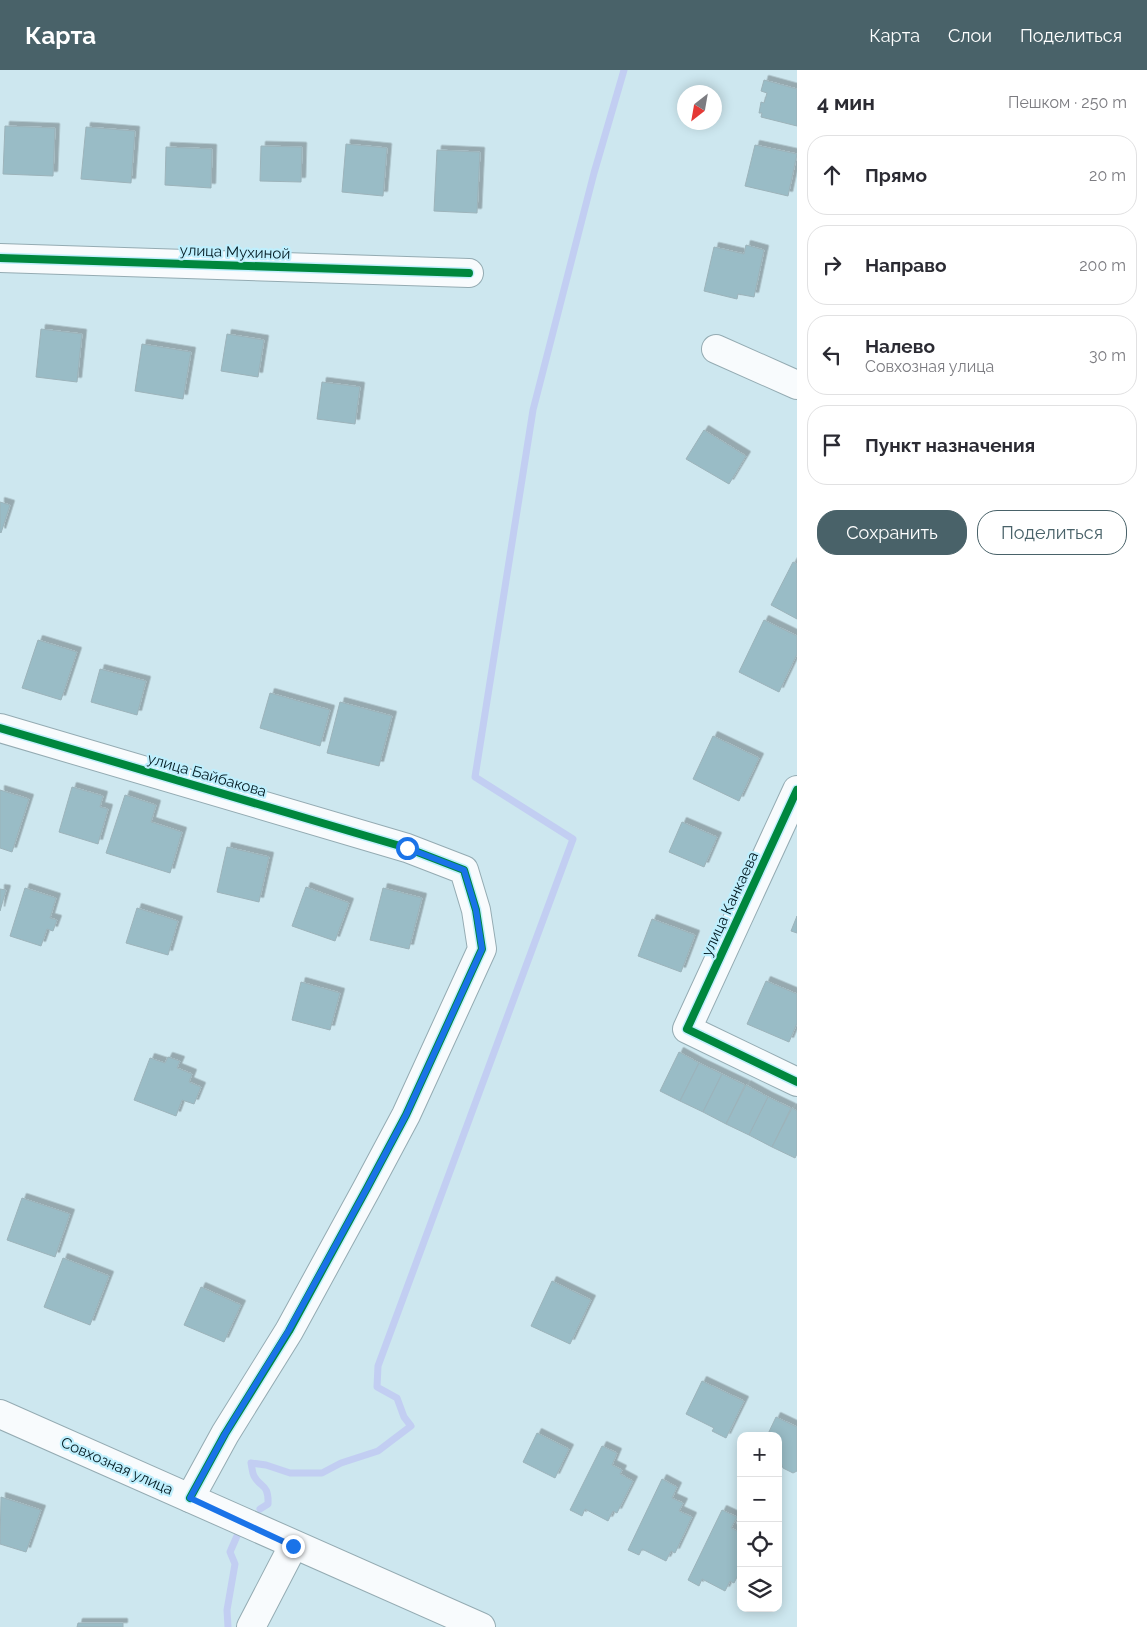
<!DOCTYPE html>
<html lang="ru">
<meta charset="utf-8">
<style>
:root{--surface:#fff;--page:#f7f7f7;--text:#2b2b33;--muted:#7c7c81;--line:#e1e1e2;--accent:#496269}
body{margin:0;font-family:Raleway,sans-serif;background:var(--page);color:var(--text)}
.controls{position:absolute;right:15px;bottom:15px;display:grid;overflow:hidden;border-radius:10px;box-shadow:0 2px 12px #0003}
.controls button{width:45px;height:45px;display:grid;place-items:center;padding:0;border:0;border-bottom:1px solid var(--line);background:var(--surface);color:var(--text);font:25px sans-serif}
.compass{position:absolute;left:677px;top:15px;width:45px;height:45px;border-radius:50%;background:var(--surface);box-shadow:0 2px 12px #0003;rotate:211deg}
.stop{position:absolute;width:15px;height:15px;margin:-11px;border:4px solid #1a73e8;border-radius:50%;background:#fff}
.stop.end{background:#1a73e8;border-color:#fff;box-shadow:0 1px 5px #0008}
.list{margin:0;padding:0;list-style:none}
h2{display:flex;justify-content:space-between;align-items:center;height:65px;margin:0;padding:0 20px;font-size:21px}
h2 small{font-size:16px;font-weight:400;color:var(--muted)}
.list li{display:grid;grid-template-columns:32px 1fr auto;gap:15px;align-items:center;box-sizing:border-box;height:80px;margin:0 10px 10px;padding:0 10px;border:1px solid var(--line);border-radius:20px}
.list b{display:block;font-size:19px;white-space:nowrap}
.list p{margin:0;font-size:16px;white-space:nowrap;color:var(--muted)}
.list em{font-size:16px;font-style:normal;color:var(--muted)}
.actions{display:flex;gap:10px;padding:15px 20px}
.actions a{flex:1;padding:11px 0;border:1px solid var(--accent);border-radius:20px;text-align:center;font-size:18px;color:var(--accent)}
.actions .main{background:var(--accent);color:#fff}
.icon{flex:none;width:28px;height:28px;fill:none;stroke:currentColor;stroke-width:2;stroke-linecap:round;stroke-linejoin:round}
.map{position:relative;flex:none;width:797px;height:1557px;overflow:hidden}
header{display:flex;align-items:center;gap:30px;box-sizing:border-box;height:70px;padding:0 25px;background:var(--accent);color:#fff}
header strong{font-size:24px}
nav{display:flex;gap:28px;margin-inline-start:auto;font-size:18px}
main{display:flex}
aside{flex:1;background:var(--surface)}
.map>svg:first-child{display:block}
</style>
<header>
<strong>Карта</strong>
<nav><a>Карта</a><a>Слои</a><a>Поделиться</a></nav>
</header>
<main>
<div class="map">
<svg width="797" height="1557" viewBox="0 0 797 1557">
<defs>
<filter id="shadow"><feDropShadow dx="4.5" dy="-4.5" stdDeviation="0" flood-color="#0004"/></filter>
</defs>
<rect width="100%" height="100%" fill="#cde7ef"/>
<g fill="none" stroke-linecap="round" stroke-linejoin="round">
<!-- stream -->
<g stroke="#c2cef2" stroke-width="7">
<path d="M 260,1439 L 268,1434 C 269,1413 260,1418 254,1406 C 252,1402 252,1397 251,1393 L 266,1395 L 290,1403 L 322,1403 L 341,1393 L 378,1381 L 411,1356 L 404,1347 L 397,1328 L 377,1317 L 378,1296 L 573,769 L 475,707 L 533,340 L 594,103 L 624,0"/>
<path d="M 228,1557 L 227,1540 L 235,1494 L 230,1482 L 237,1466"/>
</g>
</g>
<!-- building -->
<g fill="#99bcc6" stroke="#9cb3ba" filter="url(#shadow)">
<path d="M 764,10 L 797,19 L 797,56 L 761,47 L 762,43 L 759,43 L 761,32 L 764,33 L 767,23 L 761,21 Z"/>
<path d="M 5,56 L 55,58 L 53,106 L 3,104 Z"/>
<path d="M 86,57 L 135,61 L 131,113 L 81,109 Z"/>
<path d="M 346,74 L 387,78 L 383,126 L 342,122 Z"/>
<path d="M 755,75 L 797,84 L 788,126 L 745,116 Z"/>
<path d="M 261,76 L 302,77 L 301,112 L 260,111 Z"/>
<path d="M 166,77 L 212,79 L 211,118 L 165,115 Z"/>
<path d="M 437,80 L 480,82 L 477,143 L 434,141 Z"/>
<path d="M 746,175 L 764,180 L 754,227 L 738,224 L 737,229 L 704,221 L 714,177 L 744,184 Z"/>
<path d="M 41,259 L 82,264 L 77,312 L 36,307 Z"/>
<path d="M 227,264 L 264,270 L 258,307 L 221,301 Z"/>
<path d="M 142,274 L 191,282 L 183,329 L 135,321 Z"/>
<path d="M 322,312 L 360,317 L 355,354 L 317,349 Z"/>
<path d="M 704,360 L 746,386 L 729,414 L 686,389 Z"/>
<path d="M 0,432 L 10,435 L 1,463 L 0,462 Z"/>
<path d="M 793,492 L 797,494 L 797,549 L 771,535 Z"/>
<path d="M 764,550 L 797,566 L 797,584 L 779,622 L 739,602 Z"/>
<path d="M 38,570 L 77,582 L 61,630 L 22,618 Z"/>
<path d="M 100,599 L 146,611 L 137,645 L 91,632 Z"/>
<path d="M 270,623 L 330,640 L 320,676 L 260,658 Z"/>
<path d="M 340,632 L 392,646 L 379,696 L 327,683 Z"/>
<path d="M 713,666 L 759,688 L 739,731 L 693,709 Z"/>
<path d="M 72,717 L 103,726 L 100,737 L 108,739 L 98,774 L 59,762 Z"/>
<path d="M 0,720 L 29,729 L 12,782 L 0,778 Z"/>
<path d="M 125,725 L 156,735 L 151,752 L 182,762 L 170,803 L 106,783 Z"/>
<path d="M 682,752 L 717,767 L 704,797 L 669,782 Z"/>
<path d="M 227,777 L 269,787 L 259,832 L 217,822 Z"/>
<path d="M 306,817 L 349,833 L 335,871 L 292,856 Z"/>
<path d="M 25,818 L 56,828 L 50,848 L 57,850 L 53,861 L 47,859 L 41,876 L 10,866 Z"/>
<path d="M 383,818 L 422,828 L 409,879 L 370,870 Z"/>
<path d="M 0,819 L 6,820 L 0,841 Z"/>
<path d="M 137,838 L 178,851 L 168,885 L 126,873 Z"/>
<path d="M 797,846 L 797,863 L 791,861 Z"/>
<path d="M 652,849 L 695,865 L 681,902 L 638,886 Z"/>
<path d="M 766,911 L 797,924 L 797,953 L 789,972 L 747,954 Z"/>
<path d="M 301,912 L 340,923 L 330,960 L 292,950 Z"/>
<path d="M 679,982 L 699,993 L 680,1031 L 660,1021 Z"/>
<path d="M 168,987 L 180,991 L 177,998 L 192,1004 L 189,1012 L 201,1017 L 194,1034 L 182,1030 L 176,1046 L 134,1030 L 150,988 L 165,993 Z"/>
<path d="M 699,993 L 722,1004 L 703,1042 L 680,1031 Z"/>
<path d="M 722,1004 L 745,1015 L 726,1054 L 703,1042 Z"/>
<path d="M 746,1015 L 768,1027 L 749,1065 L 726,1054 Z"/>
<path d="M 768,1027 L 791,1038 L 772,1077 L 749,1065 Z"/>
<path d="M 792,1038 L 797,1041 L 797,1084 L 795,1088 L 772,1077 Z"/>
<path d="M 22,1128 L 70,1144 L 55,1187 L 7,1170 Z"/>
<path d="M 63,1188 L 109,1206 L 90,1255 L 44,1237 Z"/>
<path d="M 552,1211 L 591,1230 L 570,1274 L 531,1256 Z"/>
<path d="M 201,1217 L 241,1235 L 224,1272 L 184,1255 Z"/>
<path d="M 702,1311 L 744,1331 L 726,1368 L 712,1361 L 714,1358 L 686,1344 Z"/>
<path d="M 776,1347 L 797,1357 L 797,1401 L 793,1403 L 783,1398 L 781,1392 L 778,1391 L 778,1366 L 767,1366 Z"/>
<path d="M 537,1363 L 569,1379 L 555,1408 L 523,1392 Z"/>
<path d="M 602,1376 L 617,1383 L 612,1395 L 622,1400 L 620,1404 L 633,1411 L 617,1443 L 613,1441 L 608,1451 L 585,1439 L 582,1446 L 570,1440 Z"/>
<path d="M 662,1409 L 677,1417 L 672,1428 L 683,1433 L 679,1441 L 692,1447 L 675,1483 L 671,1481 L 666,1491 L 642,1479 L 639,1485 L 628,1480 Z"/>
<path d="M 1,1427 L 41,1440 L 26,1482 L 0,1474 Z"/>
<path d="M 722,1440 L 737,1447 L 731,1458 L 741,1463 L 739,1471 L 741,1472 L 741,1499 L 734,1513 L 730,1511 L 725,1521 L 702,1509 L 699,1516 L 688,1510 Z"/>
<path d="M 78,1553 L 123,1553 L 123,1557 L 77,1557 Z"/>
</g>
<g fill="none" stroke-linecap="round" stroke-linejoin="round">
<!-- minor casing -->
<g stroke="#94abb2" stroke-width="30">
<g id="minor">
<path d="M 0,188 L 469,203"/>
<path d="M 716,279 L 797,315"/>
<path d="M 0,658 L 407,778 L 464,800 L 476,840 L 482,879 L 406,1045 L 366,1120 L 289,1261 L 225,1364 L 190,1428"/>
<path d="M 797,720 L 687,959 L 797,1012"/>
<path d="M 0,1344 C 160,1415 320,1487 481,1557"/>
<path d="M 251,1557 L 293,1476"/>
</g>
</g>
<!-- minor -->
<use href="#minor" stroke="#f8fbfd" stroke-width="28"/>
<!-- cycleway casing -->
<g stroke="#bfeffd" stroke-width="11">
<g id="cycleway">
<path d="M 0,188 L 469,203"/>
<path d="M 0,658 L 407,778 L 464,800 L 476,840 L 482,879 L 406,1045 L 366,1120 L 289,1261 L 225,1364 L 190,1428"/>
<path d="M 797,720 L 687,959 L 797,1012"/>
</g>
</g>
<!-- cycleway -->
<use href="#cycleway" stroke="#00873e" stroke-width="8"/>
</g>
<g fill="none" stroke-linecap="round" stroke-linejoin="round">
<!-- route -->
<path stroke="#1a73e8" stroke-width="6" d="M 293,1476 L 190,1428 L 225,1364 L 289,1260 L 366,1120 L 406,1045 L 482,879 L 476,840 L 464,800 L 407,778"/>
</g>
<g text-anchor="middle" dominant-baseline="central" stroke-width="4.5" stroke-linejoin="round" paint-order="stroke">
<!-- street labels -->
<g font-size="15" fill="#021a21" stroke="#bfeffd">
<text transform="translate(235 182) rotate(2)">улица Мухиной</text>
<text transform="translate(207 705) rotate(16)">улица Байбакова</text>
<text transform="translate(730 834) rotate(-65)">улица Канкаева</text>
<text transform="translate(117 1396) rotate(24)">Совхозная улица</text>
</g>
</g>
</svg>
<div class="controls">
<button>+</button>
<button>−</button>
<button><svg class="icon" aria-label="locate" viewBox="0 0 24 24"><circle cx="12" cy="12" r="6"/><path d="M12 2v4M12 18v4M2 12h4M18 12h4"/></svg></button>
<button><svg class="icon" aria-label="layers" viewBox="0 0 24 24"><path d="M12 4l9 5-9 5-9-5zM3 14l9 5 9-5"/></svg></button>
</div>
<svg class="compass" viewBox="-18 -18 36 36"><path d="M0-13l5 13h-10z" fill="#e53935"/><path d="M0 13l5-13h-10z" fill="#7c7c81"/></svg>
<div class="stop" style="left:407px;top:778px"></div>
<div class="stop end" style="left:293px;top:1476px"></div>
</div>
<aside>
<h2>4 мин<small>Пешком · 250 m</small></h2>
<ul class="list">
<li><svg class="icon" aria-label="ahead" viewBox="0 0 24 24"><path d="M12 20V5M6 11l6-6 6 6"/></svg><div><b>Прямо</b></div><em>20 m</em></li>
<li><svg class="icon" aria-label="right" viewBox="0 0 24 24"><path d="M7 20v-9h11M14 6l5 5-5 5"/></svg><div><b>Направо</b></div><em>200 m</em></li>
<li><svg class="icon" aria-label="left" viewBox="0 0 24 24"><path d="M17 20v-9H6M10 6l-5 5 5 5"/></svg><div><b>Налево</b><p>Совхозная улица</p></div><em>30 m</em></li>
<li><svg class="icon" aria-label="arrive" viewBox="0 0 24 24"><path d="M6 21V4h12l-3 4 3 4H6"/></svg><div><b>Пункт назначения</b></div></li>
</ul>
<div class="actions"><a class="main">Сохранить</a><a>Поделиться</a></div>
</aside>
</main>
